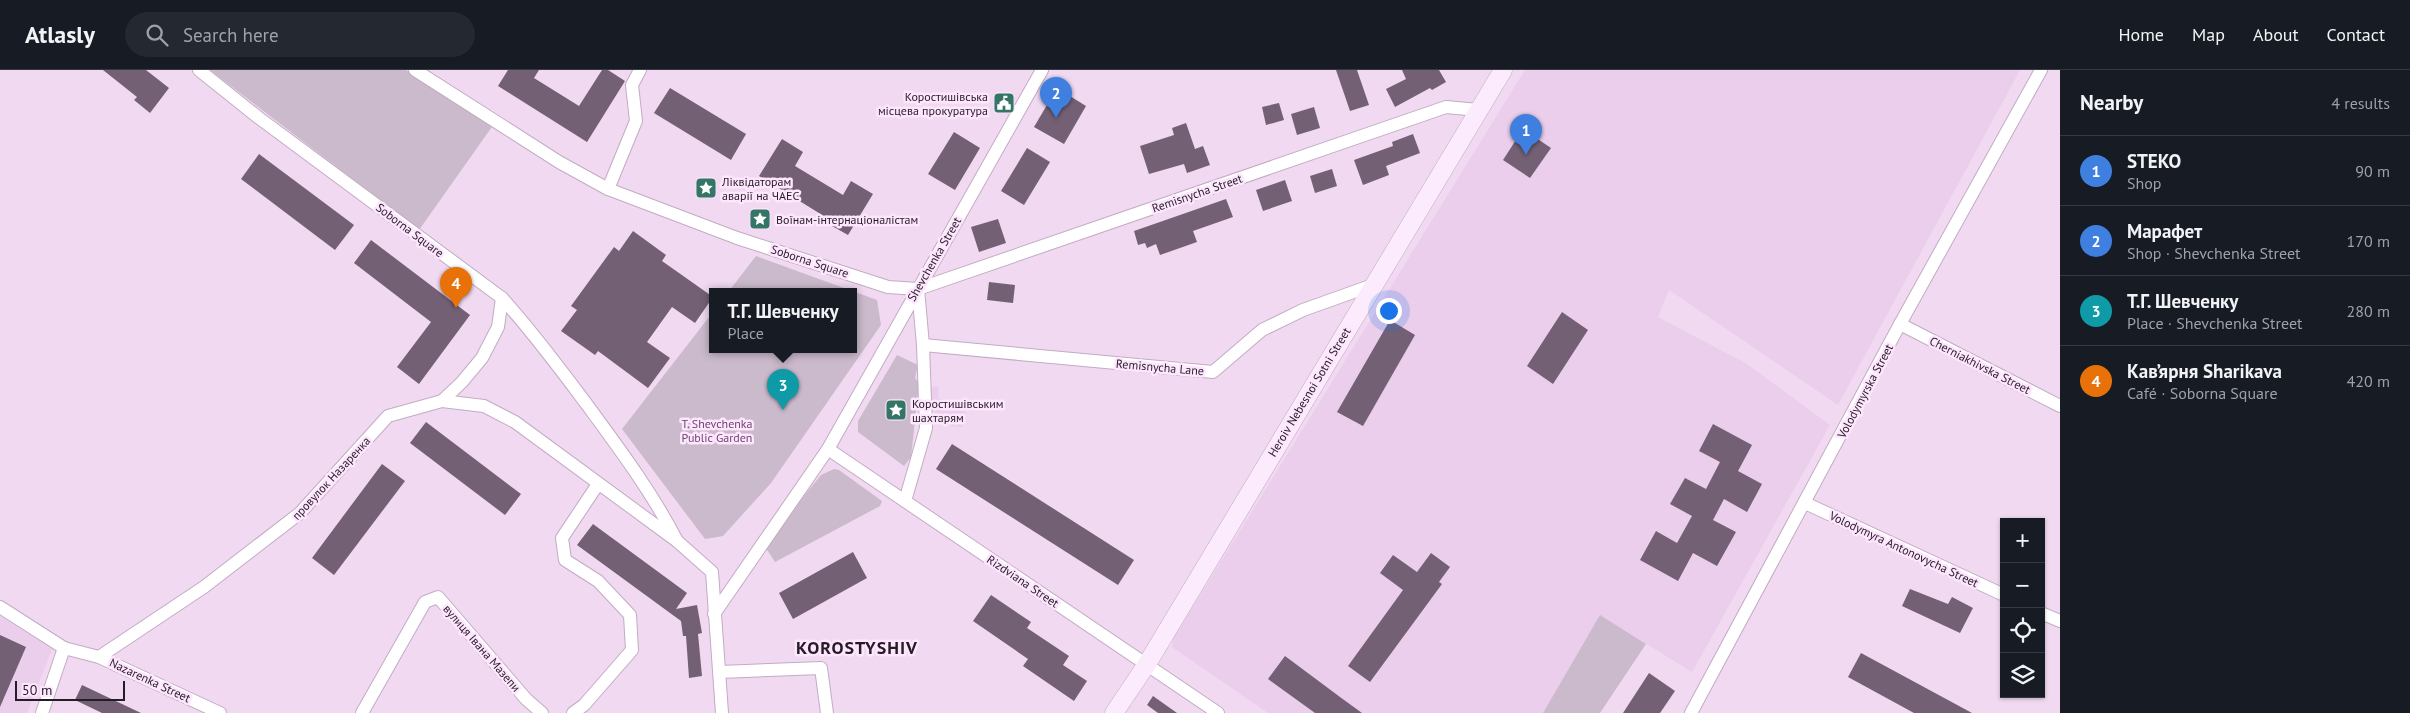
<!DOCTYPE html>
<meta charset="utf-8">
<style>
:root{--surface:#171b24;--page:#242831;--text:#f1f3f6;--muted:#9ea1a6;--line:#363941;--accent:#db2777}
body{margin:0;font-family:"PT Sans",sans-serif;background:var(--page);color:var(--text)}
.controls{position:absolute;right:15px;bottom:15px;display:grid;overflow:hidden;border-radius:0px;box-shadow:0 1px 4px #0004}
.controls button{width:45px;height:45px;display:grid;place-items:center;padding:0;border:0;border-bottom:1px solid var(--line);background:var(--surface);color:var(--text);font:25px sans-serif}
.scale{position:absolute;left:15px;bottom:12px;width:110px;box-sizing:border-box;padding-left:5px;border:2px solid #251d26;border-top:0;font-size:14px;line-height:18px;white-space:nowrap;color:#251d26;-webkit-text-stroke:4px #fee6fe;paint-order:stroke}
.you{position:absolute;left:1388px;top:240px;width:18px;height:18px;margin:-12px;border:4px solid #fff;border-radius:50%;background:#1a73e8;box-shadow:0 0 0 8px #1a73e833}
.badge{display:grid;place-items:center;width:32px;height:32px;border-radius:50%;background:var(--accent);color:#fff;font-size:16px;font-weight:700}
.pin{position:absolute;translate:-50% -41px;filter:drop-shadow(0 1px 2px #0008)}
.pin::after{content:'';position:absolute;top:26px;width:18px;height:15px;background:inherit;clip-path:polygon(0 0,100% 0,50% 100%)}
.popup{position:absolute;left:709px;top:218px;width:148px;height:65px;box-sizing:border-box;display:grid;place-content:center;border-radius:0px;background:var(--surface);filter:drop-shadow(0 1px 4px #0005);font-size:16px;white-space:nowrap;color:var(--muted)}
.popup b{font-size:19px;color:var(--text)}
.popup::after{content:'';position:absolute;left:50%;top:100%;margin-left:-10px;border:10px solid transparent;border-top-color:var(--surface)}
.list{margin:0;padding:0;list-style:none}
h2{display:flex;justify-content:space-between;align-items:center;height:65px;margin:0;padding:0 20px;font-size:21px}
h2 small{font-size:16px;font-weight:400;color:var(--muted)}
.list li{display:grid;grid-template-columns:32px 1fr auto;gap:15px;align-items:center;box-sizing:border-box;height:70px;padding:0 20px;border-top:1px solid var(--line)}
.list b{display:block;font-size:19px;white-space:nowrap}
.list p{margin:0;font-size:16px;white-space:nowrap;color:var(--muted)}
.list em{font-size:16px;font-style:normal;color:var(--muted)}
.icon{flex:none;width:28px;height:28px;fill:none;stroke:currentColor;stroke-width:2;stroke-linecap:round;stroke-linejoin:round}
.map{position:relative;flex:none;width:2060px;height:643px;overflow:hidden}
header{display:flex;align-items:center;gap:30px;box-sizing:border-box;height:70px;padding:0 25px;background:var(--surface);border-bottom:1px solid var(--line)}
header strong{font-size:24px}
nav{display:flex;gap:28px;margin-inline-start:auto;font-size:18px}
.search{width:350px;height:45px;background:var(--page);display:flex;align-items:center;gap:12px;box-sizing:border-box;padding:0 18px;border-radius:28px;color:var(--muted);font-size:19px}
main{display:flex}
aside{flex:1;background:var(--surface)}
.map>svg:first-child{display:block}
</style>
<header>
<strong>Atlasly</strong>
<div class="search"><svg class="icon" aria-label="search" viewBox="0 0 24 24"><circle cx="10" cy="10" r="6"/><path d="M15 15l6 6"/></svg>Search here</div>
<nav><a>Home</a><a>Map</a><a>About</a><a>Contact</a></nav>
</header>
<main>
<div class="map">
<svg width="2060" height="643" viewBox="0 0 2060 643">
<rect width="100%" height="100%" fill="#f0d9f1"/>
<!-- built -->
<g fill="#ebceec">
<path d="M 1525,0 L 2020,0 L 1838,335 L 1669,220 L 1658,247 L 1747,294 L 1830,355 L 1692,602 L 1601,546 L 1543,643 L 1268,643 L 1172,577 L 1173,569 Z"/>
<path d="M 939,316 L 938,328 L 968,333 L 962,357 L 950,356 L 952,348 L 939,345 L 930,340 L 931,317 Z"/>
<path d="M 0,545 L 53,577 L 27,643 L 0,643 Z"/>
</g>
<!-- green -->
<g fill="#cbbacc">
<path d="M 210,0 L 406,0 L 494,54 L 419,160 Z"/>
<path d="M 756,186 L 877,230 L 881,255 L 771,413 L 723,466 L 705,469 L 622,359 L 713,242 L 713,279 L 853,279 L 853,221 L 729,221 Z"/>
<path d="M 897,285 L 918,295 L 915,308 L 919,313 L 911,387 L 904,396 L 858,362 L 858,351 Z"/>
<path d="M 834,399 L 839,400 L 882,431 L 880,436 L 775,492 L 764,475 L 821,405 Z"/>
<path d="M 1600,545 L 1646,574 L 1600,643 L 1543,643 Z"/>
</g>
<!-- building -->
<g fill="#736074">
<path d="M 103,0 L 146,0 L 169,18 L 150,43 L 134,30 L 137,27 Z"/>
<path d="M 508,0 L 539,0 L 534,8 L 579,36 L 602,0 L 608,0 L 625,11 L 587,72 L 498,16 Z"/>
<path d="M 1336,0 L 1357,0 L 1369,35 L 1350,41 Z"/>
<path d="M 1402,0 L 1439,0 L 1446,12 L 1432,20 L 1430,18 L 1395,37 L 1386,19 L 1406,9 Z"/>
<path d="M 670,18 L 746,64 L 731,90 L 654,43 Z"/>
<path d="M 1057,18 L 1086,36 L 1064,74 L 1034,57 Z"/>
<path d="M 1279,33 L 1284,50 L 1266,55 L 1262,37 Z"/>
<path d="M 1314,37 L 1320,58 L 1297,65 L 1291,44 Z"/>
<path d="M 1186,53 L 1195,79 L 1203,76 L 1210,95 L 1187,103 L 1184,94 L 1149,104 L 1140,76 L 1174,65 L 1172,58 Z"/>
<path d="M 1523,59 L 1551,78 L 1530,108 L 1503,90 Z"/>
<path d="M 954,62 L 980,78 L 955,120 L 928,104 Z"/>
<path d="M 1413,64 L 1420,83 L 1386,96 L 1389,105 L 1363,115 L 1354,90 L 1393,76 L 1392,72 Z"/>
<path d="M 782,69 L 803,82 L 795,96 L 843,125 L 851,111 L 873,124 L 848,165 L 825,152 L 827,148 L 759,106 Z"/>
<path d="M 1027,78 L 1050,92 L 1024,135 L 1001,121 Z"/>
<path d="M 259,84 L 354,155 L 335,180 L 241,109 Z"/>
<path d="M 1332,99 L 1337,116 L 1315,123 L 1310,106 Z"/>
<path d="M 1285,110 L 1292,131 L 1263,141 L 1256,120 Z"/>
<path d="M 1226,129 L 1233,147 L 1193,161 L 1197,172 L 1160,185 L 1156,174 L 1147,178 L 1145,173 L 1138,175 L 1134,161 Z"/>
<path d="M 998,149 L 1006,173 L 979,182 L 971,157 Z"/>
<path d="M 633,161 L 666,185 L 662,191 L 713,227 L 695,253 L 672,237 L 647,272 L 670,288 L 648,318 L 598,281 L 595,285 L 561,261 L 577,240 L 571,236 L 614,177 L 619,181 Z"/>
<path d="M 371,170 L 470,245 L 419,314 L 397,297 L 431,252 L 354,193 Z"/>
<path d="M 989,212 L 1015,215 L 1013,233 L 987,230 Z"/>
<path d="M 1562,242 L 1588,260 L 1553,314 L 1527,296 Z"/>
<path d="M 1390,250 L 1415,265 L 1363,356 L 1337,342 Z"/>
<path d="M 426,352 L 521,424 L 505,445 L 410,373 Z"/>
<path d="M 1713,354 L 1752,375 L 1738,401 L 1762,414 L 1747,442 L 1724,429 L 1713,450 L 1736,462 L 1717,496 L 1693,483 L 1678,511 L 1640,490 L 1656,461 L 1677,473 L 1692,446 L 1670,434 L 1685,408 L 1706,419 L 1720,392 L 1699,381 Z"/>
<path d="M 952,374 L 1134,490 L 1118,515 L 936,399 Z"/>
<path d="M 382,394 L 405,411 L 334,505 L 312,488 Z"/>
<path d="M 593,454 L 687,523 L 676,539 L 697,535 L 702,563 L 698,564 L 702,606 L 689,608 L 686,566 L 683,566 L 681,551 L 577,475 Z"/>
<path d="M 853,482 L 867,508 L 793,549 L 779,523 Z"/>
<path d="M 1431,483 L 1450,497 L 1439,512 L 1442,514 L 1370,612 L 1348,596 L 1403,520 L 1380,503 L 1393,485 L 1417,502 Z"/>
<path d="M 1910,519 L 1948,534 L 1952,527 L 1973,538 L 1960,563 L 1902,536 Z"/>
<path d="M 991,525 L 1031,552 L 1027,558 L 1069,586 L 1063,595 L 1087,611 L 1074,631 L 1023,596 L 1028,589 L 973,551 Z"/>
<path d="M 0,565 L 26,577 L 0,637 Z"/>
<path d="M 1861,583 L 1972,643 L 1914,643 L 1848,607 Z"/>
<path d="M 1285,586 L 1340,627 L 1362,643 L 1315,643 L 1268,609 Z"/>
<path d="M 1649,603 L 1675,621 L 1660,643 L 1623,643 Z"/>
<path d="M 82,615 L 141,643 L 102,643 L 75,630 Z"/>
<path d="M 1153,626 L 1177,643 L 1158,643 L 1147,635 Z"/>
</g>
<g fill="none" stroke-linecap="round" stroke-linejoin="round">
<!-- street casing -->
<g stroke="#c2acc3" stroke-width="14">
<g id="street">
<path d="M 199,0 L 259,48 L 502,228 C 532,261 558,296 585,332 C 618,377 652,422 677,471"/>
<path d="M 415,0 L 559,92 L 608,119 L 737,168 L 888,217 L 918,219 L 1446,37 L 1478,40"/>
<path d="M 608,119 L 636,51 L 632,15 L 640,0"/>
<path d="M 1900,254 L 2060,336"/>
<path d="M 923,275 L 1213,302 L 1262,260 L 1303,240 L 1373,215"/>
<path d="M 442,331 L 484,336 L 515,352 L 677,471 L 712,502 L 722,643"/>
<path d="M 828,379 L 1218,643"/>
<path d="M 905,431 L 926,358 L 923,275 L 918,219"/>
<path d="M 1805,433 L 2004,525"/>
<path d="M 0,537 L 64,578 L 99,587 L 220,643"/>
<path d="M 2041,543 L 2060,551"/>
<path d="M 714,544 L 828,379 L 1042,0"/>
<path d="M 99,587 L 204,517 L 300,443 L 388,346 L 442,331 L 462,312 L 482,288 L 498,257 L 502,228"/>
<path d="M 720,602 L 821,598 L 827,643"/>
<path d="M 42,643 L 64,578"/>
<path d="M 362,643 L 425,532 L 438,527 L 526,629 L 542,643"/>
<path d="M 573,643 L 584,635 L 632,580 L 630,545 L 598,511 L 565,490 L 562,468 L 598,414"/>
<path d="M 1691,643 L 1900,254 L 2041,0"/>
</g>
</g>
<!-- secondary casing -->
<g stroke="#c2acc3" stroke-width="19">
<path id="secondary" d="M 1114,643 L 1147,594 L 1503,0"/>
</g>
<!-- street -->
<use href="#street" stroke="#fff" stroke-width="12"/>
<!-- secondary -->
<use href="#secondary" stroke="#fcebfd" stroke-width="18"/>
</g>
<!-- icons -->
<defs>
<g id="civic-square" transform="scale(1.125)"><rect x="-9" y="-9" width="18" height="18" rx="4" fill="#347565" stroke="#fee6fe"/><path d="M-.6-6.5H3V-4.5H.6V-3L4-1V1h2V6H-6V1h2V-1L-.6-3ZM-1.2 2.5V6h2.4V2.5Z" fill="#fff"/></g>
<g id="sight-square" transform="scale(1.125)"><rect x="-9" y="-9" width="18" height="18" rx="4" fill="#347565" stroke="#fee6fe"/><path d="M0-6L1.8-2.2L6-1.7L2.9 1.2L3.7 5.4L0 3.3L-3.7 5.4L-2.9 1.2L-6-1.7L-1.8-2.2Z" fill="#fff"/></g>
</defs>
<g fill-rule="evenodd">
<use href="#civic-square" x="1004" y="33"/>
<use href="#sight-square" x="706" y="118"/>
<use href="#sight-square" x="760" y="149"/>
<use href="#sight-square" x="896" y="340"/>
</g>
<g text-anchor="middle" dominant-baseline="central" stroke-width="5" stroke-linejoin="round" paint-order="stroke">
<!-- poi labels -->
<g font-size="12" fill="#251d26" stroke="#fee6fe" text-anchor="start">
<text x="988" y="26" text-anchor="end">Коростишівська<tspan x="988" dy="14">місцева прокуратура</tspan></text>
<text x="722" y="111">Ліквідаторам<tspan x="722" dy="14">аварії на ЧАЕС</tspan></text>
<text x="776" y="149">Воїнам-інтернаціоналістам</text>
<text x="912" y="333">Коростишівським<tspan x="912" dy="14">шахтарям</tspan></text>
</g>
<!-- street labels -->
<g font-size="12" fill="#251d26" stroke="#fee6fe">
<text transform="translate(1197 123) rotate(-19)">Remisnycha Street</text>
<text transform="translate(410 160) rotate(37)">Soborna Square</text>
<text transform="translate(934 189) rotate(-60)">Shevchenka Street</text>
<text transform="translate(810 191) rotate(18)">Soborna Square</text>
<text transform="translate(1980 295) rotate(27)">Cherniakhivska Street</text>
<text transform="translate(1160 297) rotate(5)">Remisnycha Lane</text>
<text transform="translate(1865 321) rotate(-62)">Volodymyrska Street</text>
<text transform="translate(1309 322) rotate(-59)">Heroiv Nebesnoi Sotni Street</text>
<text transform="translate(331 408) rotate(-47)">провулок Назаренка</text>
<text transform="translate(1904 479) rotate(25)">Volodymyra Antonovycha Street</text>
<text transform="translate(1023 511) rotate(34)">Rizdviana Street</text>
<text transform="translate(482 578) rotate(49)">вулиця Івана Мазепи</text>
<text transform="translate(150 610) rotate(25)">Nazarenka Street</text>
</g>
<!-- park labels -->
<g font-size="12" fill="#6c486e" stroke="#fee6fe">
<text x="717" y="353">T. Shevchenka<tspan x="717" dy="14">Public Garden</tspan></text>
</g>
<!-- district labels -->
<g font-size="18" font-weight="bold" letter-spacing="1" fill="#251d26" stroke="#fee6fe">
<text x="857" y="577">KOROSTYSHIV</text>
</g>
</g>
</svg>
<div class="controls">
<button>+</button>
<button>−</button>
<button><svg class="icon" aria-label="locate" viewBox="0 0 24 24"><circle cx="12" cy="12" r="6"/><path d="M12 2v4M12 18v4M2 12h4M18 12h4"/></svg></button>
<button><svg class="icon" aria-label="layers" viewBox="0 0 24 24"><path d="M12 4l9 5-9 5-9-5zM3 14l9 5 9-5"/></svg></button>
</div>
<div class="scale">50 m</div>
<div class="you"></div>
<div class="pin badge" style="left:1526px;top:85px;background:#3f7fe0">1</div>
<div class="pin badge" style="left:1056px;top:48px;background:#3f7fe0">2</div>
<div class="pin badge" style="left:783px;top:340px;background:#0f9aa8">3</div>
<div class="popup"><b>Т.Г. Шевченку</b>Place</div>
<div class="pin badge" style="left:456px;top:238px;background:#e8710a">4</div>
</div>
<aside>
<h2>Nearby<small>4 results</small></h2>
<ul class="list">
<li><span class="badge" style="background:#3f7fe0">1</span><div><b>STEKO</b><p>Shop</p></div><em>90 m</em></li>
<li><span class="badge" style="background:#3f7fe0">2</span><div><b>Марафет</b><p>Shop · Shevchenka Street</p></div><em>170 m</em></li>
<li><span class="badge" style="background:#0f9aa8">3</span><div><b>Т.Г. Шевченку</b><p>Place · Shevchenka Street</p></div><em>280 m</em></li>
<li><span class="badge" style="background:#e8710a">4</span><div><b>Кав’ярня Sharikava</b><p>Café · Soborna Square</p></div><em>420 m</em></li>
</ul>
</aside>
</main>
